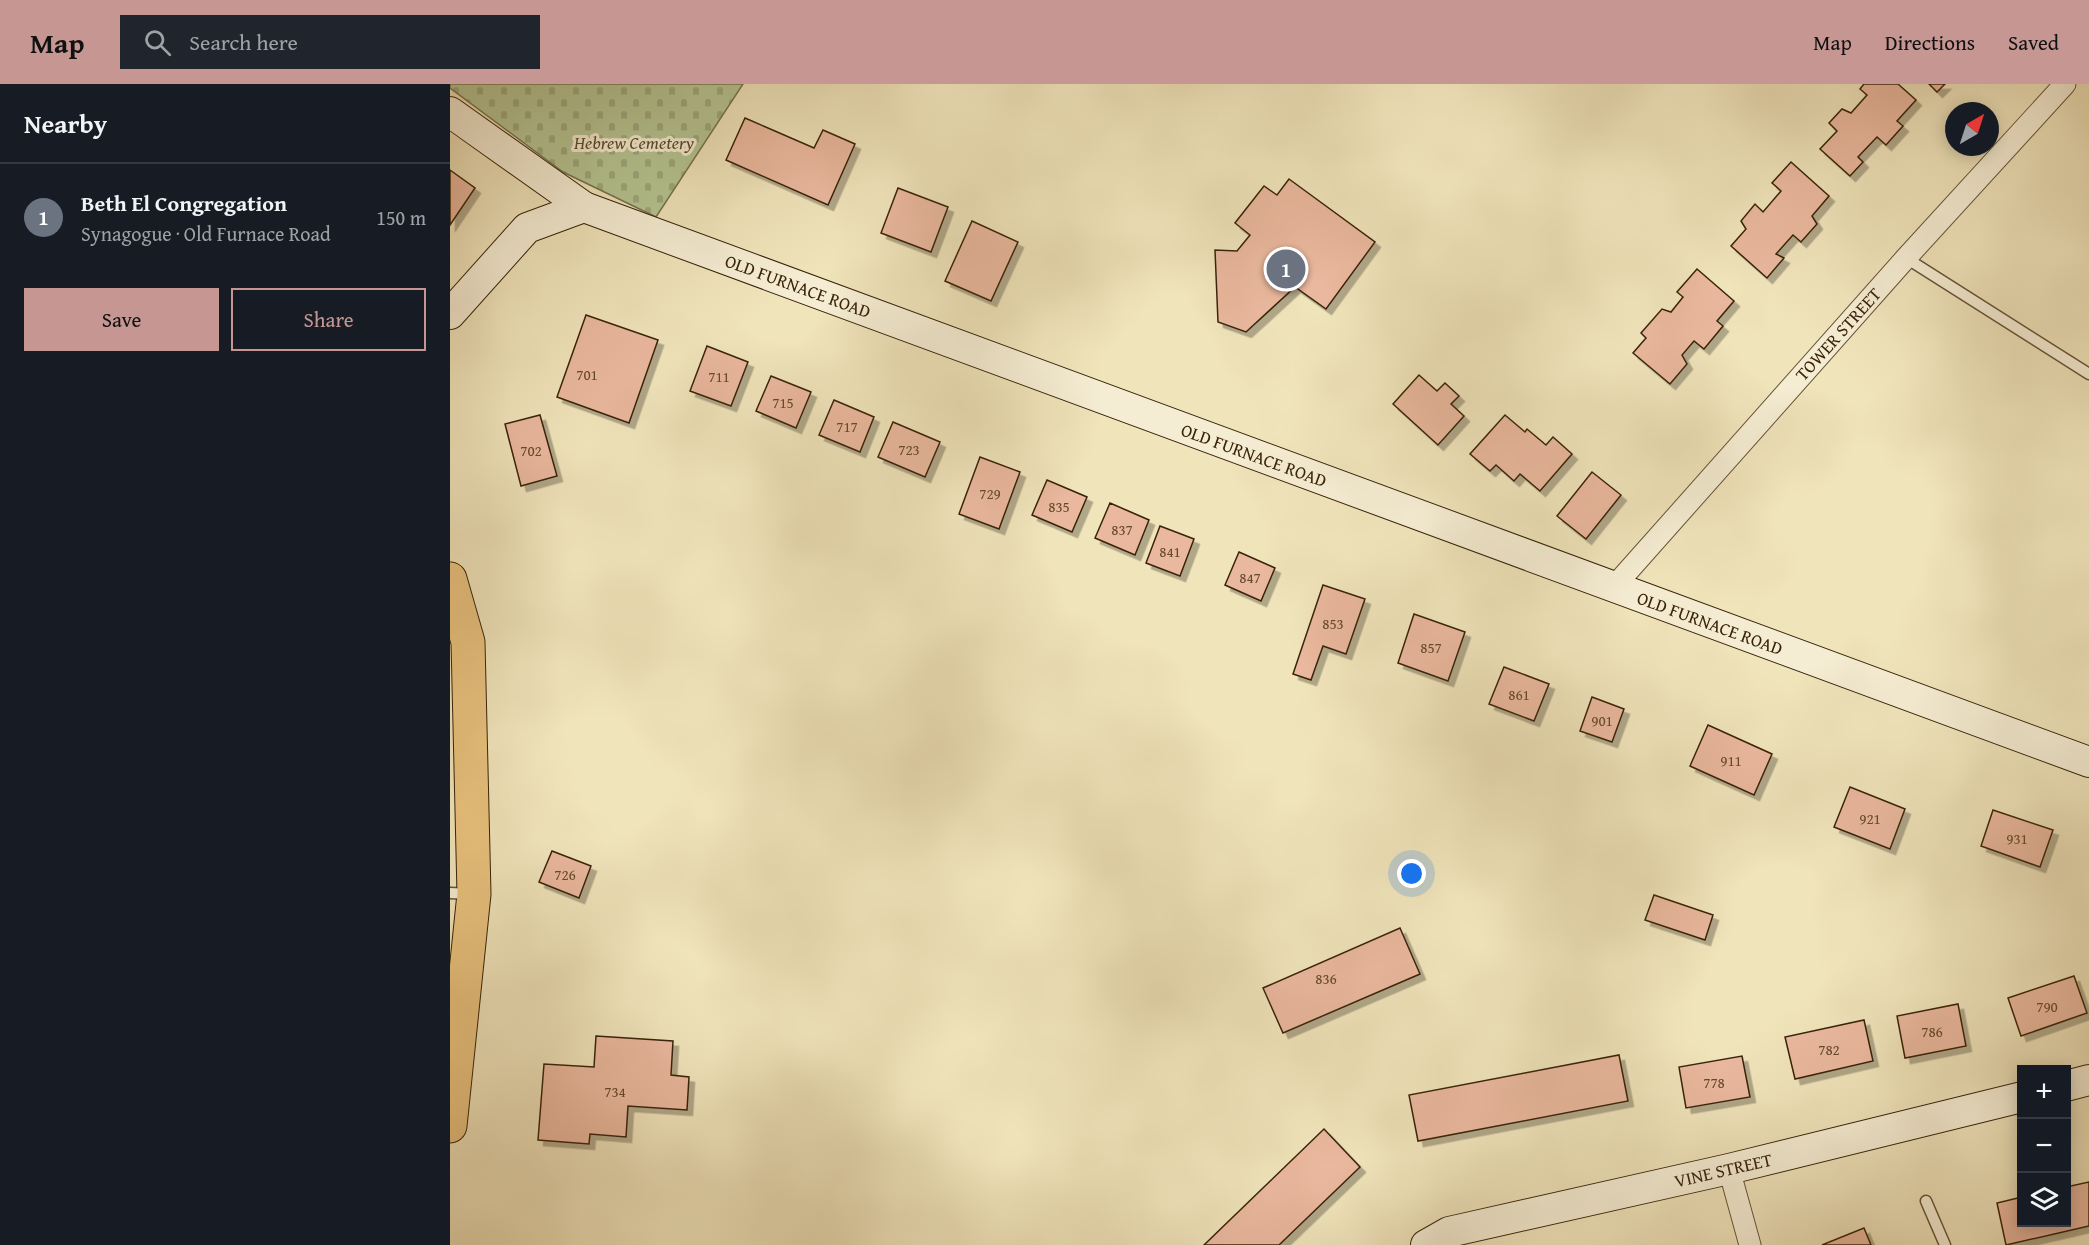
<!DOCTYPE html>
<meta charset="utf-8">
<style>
:root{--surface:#171b24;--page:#20242c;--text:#f1f3f6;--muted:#9ea1a6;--line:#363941;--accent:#c59692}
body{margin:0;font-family:"Gentium Book Plus",serif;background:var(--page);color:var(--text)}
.controls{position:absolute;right:18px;bottom:18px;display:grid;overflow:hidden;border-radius:0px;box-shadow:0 3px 15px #0003}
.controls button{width:54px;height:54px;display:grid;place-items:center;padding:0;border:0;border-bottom:2px solid var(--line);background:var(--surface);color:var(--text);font:30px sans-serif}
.compass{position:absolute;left:1495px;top:18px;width:54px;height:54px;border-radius:50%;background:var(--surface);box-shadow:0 3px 15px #0003;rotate:39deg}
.you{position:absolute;left:962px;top:790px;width:21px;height:21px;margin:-15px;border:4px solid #fff;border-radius:50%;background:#1a73e8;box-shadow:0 0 0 9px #1a73e833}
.badge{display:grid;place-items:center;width:39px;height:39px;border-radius:50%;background:var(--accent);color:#fff;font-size:20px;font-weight:700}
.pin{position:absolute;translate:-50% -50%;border:3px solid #fff;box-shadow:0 2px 6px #0006}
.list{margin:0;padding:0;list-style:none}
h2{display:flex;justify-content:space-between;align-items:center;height:78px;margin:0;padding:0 24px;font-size:26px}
h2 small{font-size:20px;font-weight:400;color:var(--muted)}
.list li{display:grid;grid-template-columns:39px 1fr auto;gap:18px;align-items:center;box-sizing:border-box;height:108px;padding:0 24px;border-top:2px solid var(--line)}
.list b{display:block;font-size:22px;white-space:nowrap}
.list p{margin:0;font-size:20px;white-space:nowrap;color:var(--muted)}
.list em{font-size:20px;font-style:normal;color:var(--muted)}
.actions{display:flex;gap:12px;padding:18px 24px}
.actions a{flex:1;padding:14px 0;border:2px solid var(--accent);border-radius:0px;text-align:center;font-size:21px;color:var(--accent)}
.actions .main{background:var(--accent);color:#111}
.icon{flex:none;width:33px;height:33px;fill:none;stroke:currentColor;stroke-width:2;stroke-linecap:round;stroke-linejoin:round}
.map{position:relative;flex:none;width:1639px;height:1161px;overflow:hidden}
header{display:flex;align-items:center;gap:36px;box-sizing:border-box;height:84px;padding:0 30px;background:var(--accent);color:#111}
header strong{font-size:28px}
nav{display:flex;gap:33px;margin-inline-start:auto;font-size:21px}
.search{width:420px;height:54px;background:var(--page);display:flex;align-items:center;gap:15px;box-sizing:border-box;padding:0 21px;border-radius:0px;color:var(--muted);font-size:22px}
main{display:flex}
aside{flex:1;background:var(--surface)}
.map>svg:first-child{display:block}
</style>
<header>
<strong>Map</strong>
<div class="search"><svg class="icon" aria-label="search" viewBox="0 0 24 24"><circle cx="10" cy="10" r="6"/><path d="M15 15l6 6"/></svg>Search here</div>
<nav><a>Map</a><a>Directions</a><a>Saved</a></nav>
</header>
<main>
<aside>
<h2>Nearby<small></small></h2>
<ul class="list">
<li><span class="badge" style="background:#6b7280">1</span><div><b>Beth El Congregation</b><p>Synagogue · Old Furnace Road</p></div><em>150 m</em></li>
</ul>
<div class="actions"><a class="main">Save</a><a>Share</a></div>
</aside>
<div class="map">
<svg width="1639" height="1161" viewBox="0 0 1639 1161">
<defs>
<pattern id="cemetery-stones" width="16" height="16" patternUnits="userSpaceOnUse" patternTransform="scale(1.5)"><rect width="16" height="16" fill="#b5c593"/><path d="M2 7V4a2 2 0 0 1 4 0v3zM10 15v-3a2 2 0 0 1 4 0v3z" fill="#9ca97d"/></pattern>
<filter id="shadow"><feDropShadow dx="5.5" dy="5.5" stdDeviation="0" flood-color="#0004"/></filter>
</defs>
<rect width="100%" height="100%" fill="#f0e4bb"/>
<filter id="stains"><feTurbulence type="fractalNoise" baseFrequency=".00333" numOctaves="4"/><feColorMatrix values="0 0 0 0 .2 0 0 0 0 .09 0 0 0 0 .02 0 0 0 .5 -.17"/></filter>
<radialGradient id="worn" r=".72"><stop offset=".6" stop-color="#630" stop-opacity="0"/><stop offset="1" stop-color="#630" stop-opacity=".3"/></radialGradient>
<!-- cemetery -->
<path fill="url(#cemetery-stones)" stroke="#77744e" stroke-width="1.5" d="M 0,0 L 293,0 L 206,133 L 113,88 L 0,4 Z"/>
<!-- building -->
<g fill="#eab89e" stroke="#392409" stroke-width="1.5" filter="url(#shadow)">
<path d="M 1414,0 L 1448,0 L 1466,16 L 1447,37 L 1453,42 L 1436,61 L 1427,53 L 1408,73 L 1413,78 L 1400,92 L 1370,65 L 1387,47 L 1379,39 L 1392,25 L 1401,29 L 1417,11 L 1410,5 Z"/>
<path d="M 1479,0 L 1495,0 L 1487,8 Z"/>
<path d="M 295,34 L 364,64 L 373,46 L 405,60 L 378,121 L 276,76 Z"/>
<path d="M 1341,78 L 1379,112 L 1362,132 L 1367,140 L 1351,158 L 1343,151 L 1326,170 L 1334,174 L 1317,194 L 1281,162 L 1296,145 L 1291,137 L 1305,120 L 1313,128 L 1331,107 L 1322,99 Z"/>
<path d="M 0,86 L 25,104 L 0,141 Z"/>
<path d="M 839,95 L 925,158 L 876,225 L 845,203 L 796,248 L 768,238 L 765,166 L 787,167 L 800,151 L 785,139 L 814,102 L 827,111 Z"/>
<path d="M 448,104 L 498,123 L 481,168 L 431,149 Z"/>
<path d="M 522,137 L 568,158 L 541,217 L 495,197 Z"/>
<path d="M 1247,185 L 1284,217 L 1267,237 L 1273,242 L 1254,265 L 1244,257 L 1232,271 L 1237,280 L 1220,300 L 1183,269 L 1196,254 L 1191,249 L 1212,225 L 1221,228 L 1233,213 L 1227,208 Z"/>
<path d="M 136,231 L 208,256 L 179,339 L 107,313 Z"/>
<path d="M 257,262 L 298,278 L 281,322 L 240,307 Z"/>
<path d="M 969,291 L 987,307 L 995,299 L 1009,312 L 1001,320 L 1014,332 L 988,361 L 943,320 Z"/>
<path d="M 321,292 L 361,308 L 346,344 L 306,327 Z"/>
<path d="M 384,316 L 424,333 L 410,368 L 369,351 Z"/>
<path d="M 90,331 L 107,392 L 71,402 L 55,340 Z"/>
<path d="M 1055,331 L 1075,348 L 1077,345 L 1096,361 L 1103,353 L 1122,370 L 1090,407 L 1070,390 L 1064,397 L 1046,381 L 1040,387 L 1020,370 Z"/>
<path d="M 443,338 L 490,358 L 475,393 L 428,373 Z"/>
<path d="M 530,373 L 570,388 L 549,445 L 509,430 Z"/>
<path d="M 1142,388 L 1171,411 L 1136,455 L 1107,432 Z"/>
<path d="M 597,396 L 637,413 L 622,448 L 582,431 Z"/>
<path d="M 660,419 L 699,436 L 685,471 L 645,454 Z"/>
<path d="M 710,442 L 744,455 L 730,492 L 696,479 Z"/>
<path d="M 789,468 L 825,484 L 811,517 L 775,501 Z"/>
<path d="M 873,501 L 915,515 L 896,570 L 873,562 L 861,596 L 843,590 Z"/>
<path d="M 964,530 L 1015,548 L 998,597 L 948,579 Z"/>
<path d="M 1054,583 L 1099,600 L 1084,637 L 1039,620 Z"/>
<path d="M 1142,613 L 1174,625 L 1162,658 L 1130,647 Z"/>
<path d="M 1258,641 L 1322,670 L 1304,711 L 1240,682 Z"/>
<path d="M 1400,703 L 1455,725 L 1440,765 L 1384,743 Z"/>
<path d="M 1543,726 L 1603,746 L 1590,783 L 1531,762 Z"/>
<path d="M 102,767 L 141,782 L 129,814 L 89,798 Z"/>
<path d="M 1204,811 L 1263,831 L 1255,856 L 1195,836 Z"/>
<path d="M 950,844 L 970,890 L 833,949 L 813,904 Z"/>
<path d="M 1624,892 L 1637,929 L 1571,952 L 1558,914 Z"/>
<path d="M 1508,920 L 1516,962 L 1455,974 L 1447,932 Z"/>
<path d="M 1414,936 L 1423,977 L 1345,995 L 1335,953 Z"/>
<path d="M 146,952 L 223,957 L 221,991 L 239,993 L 237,1026 L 178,1022 L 176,1053 L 140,1050 L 139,1060 L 88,1056 L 94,980 L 144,983 Z"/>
<path d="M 1169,971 L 1178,1017 L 968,1057 L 959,1011 Z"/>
<path d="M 1292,972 L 1300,1013 L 1236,1024 L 1229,983 Z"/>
<path d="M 874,1045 L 910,1083 L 829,1161 L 754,1161 Z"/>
<path d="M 1639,1098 L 1639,1142 L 1556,1161 L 1547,1119 L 1572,1113 L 1572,1138 L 1616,1138 L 1616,1103 Z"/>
<path d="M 1414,1144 L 1421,1161 L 1372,1161 Z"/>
</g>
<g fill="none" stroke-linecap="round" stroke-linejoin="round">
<!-- lane casing -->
<g stroke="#675436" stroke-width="13">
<g id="lane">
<path d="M 1456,174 L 1639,290"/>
<path d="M 0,809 L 21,810"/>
<path d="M 1476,1117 L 1495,1161"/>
</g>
</g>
<!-- street casing -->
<g stroke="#675436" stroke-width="23">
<g id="street">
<path d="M 1167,504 L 1170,496 L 1456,174 L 1615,0"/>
<path d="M 1279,1085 L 1300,1161"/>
</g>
</g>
<!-- secondary casing -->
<g stroke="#392409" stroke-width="32">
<g id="secondary">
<path d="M 0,28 L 134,123"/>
<path d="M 0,230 L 77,144 L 134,123 L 1639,678"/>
<path d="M 1616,1002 L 1639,996"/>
<path d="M 976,1161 L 999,1148 L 1279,1085 L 1572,1013"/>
</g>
</g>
<!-- primary casing -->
<g stroke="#392409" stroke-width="35">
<path id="primary" d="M 0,495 L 18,558 L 24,810 L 0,1042"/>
</g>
<!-- lane -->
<use href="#lane" stroke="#f5edd3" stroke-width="10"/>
<!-- street -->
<use href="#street" stroke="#f5edd3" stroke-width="21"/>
<!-- secondary -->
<use href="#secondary" stroke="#f5edd3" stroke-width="30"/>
<!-- primary -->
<use href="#primary" stroke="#e8c27e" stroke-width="33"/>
</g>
<g text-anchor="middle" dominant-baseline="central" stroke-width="6" stroke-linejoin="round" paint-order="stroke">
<!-- number labels -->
<g font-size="15" fill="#65492e">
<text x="137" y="290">701</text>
<text x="269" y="292">711</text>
<text x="333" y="318">715</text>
<text x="397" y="342">717</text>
<text x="459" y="365">723</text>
<text x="81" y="366">702</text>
<text x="540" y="409">729</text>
<text x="609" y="422">835</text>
<text x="672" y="445">837</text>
<text x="720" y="467">841</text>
<text x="800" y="493">847</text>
<text x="883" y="539">853</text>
<text x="981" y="563">857</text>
<text x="1069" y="610">861</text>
<text x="1152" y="636">901</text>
<text x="1281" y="676">911</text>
<text x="1420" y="734">921</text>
<text x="1567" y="754">931</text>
<text x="115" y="790">726</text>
<text x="876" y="894">836</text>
<text x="1597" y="922">790</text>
<text x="1482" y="947">786</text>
<text x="1379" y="965">782</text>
<text x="1264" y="998">778</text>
<text x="165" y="1007">734</text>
</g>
<!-- park labels -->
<g font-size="18" font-style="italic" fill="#584c2c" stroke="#f5edd3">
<text x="184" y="58">Hebrew Cemetery</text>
</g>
<!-- street labels -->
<g font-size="18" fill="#392409" stroke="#f5edd3">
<text transform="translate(348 202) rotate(20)">OLD FURNACE ROAD</text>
<text transform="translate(1388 250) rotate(-48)">TOWER STREET</text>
<text transform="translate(804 371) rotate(20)">OLD FURNACE ROAD</text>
<text transform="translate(1260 539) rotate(20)">OLD FURNACE ROAD</text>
<text transform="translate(1273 1086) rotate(-13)">VINE STREET</text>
</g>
</g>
<rect width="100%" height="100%" filter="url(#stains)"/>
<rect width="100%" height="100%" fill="url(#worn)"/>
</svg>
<div class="controls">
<button>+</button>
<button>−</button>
<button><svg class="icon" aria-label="layers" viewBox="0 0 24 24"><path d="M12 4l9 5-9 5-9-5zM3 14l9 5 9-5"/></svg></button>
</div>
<svg class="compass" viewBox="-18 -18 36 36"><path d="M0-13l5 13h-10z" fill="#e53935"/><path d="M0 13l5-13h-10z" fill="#9ea1a6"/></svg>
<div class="you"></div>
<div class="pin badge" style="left:836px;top:185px;background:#6b7280">1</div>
</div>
</main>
